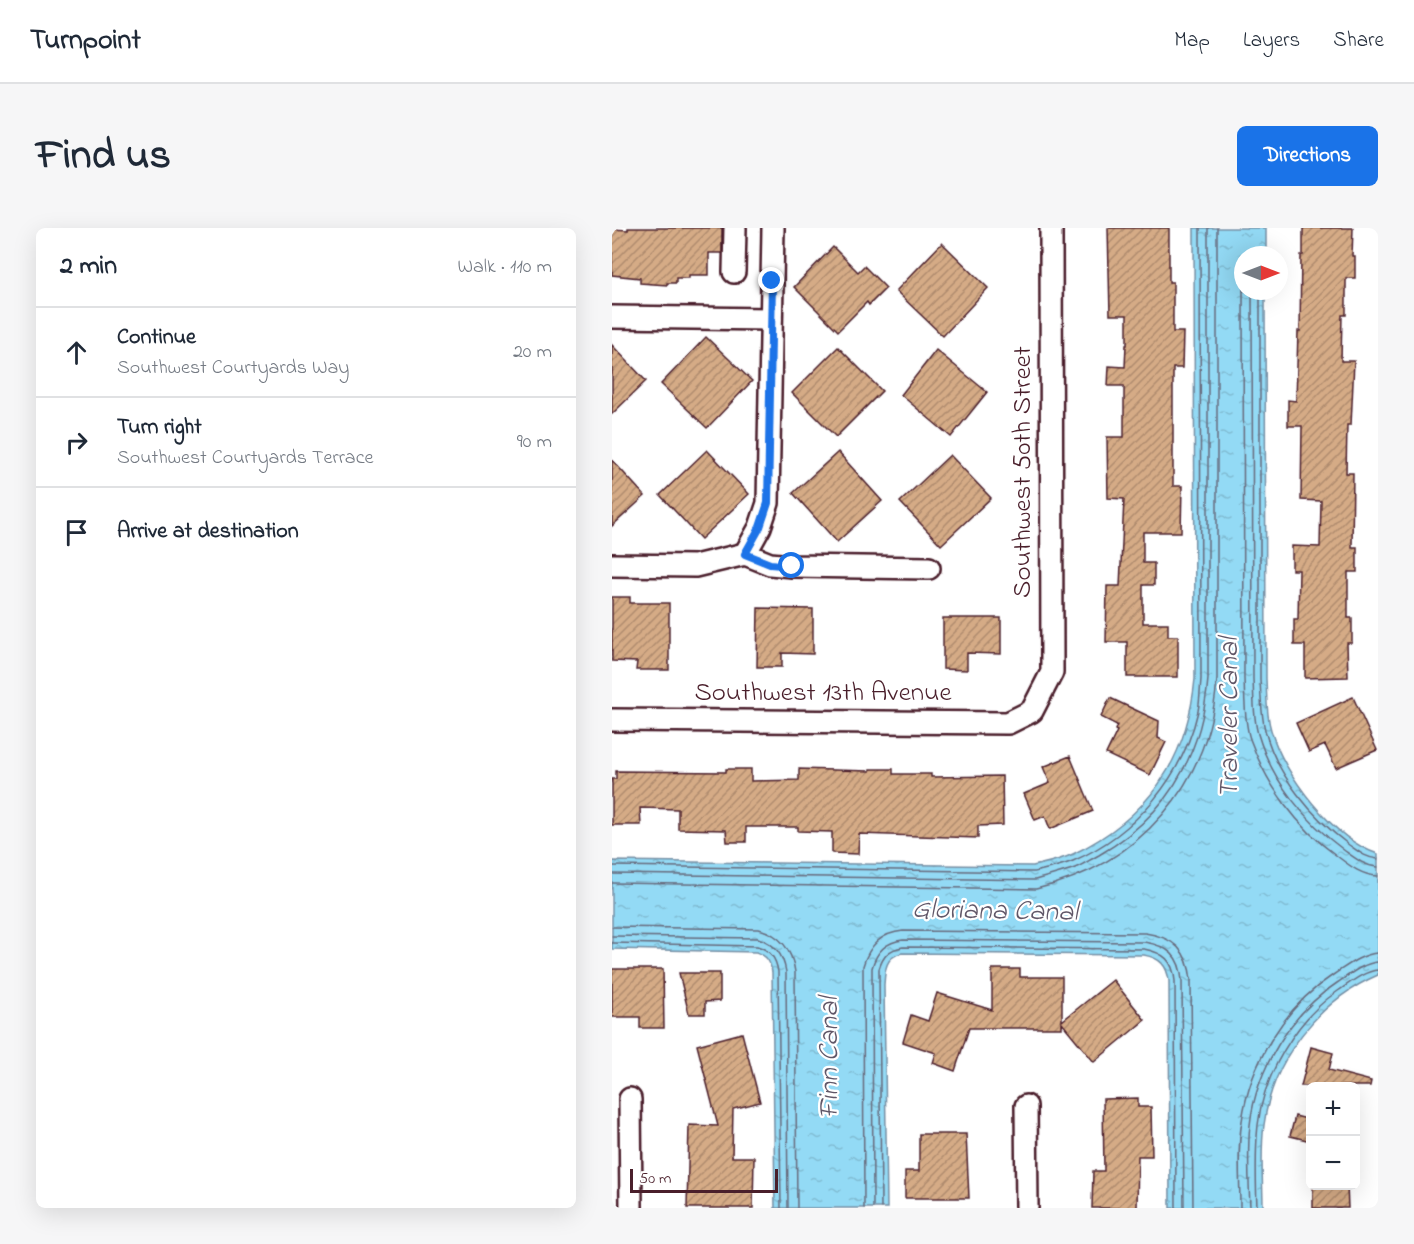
<!DOCTYPE html>
<meta charset="utf-8">
<style>
:root{--surface:#fff;--page:#f6f6f7;--text:#1f2937;--muted:#747a83;--line:#e0e1e3;--accent:#1a73e8}
body{margin:0;font-family:"Indie Flower",sans-serif;background:var(--page);color:var(--text)}
.controls{position:absolute;right:18px;bottom:18px;display:grid;overflow:hidden;border-radius:9px;box-shadow:0 6px 24px #0002}
.controls button{width:54px;height:54px;display:grid;place-items:center;padding:0;border:0;border-bottom:2px solid var(--line);background:var(--surface);color:var(--text);font:30px sans-serif}
.compass{position:absolute;left:622px;top:18px;width:54px;height:54px;border-radius:50%;background:var(--surface);box-shadow:0 6px 24px #0002;rotate:90deg}
.scale{position:absolute;left:18px;bottom:15px;width:148px;box-sizing:border-box;padding-left:6px;border:3px solid #4a1f2b;border-top:0;font-size:16px;line-height:21px;white-space:nowrap;color:#4a1f2b;-webkit-text-stroke:4px #fff;paint-order:stroke}
.stop{position:absolute;width:18px;height:18px;margin:-14px;border:4px solid #1a73e8;border-radius:50%;background:#fff}
.stop.end{background:#1a73e8;border-color:#fff;box-shadow:0 2px 6px #0008}
.list{margin:0;padding:0;list-style:none}
h2{display:flex;justify-content:space-between;align-items:center;height:78px;margin:0;padding:0 24px;font-size:26px}
h2 small{font-size:20px;font-weight:400;color:var(--muted)}
.list li{display:grid;grid-template-columns:39px 1fr auto;gap:18px;align-items:center;box-sizing:border-box;height:90px;padding:0 24px;border-top:2px solid var(--line)}
.list b{display:block;font-size:22px;white-space:nowrap}
.list p{margin:0;font-size:20px;white-space:nowrap;color:var(--muted)}
.list em{font-size:20px;font-style:normal;color:var(--muted)}
.icon{flex:none;width:33px;height:33px;fill:none;stroke:currentColor;stroke-width:2;stroke-linecap:round;stroke-linejoin:round}
.map{position:relative;flex:none;width:766px;height:980px;overflow:hidden;border-radius:9px}
header{display:flex;align-items:center;gap:36px;box-sizing:border-box;height:84px;padding:0 30px;background:var(--surface);border-bottom:2px solid var(--line)}
header strong{font-size:28px}
nav{display:flex;gap:33px;margin-inline-start:auto;font-size:21px}
.intro{display:flex;align-items:center;justify-content:space-between;box-sizing:border-box;height:144px;padding:0 36px}
h1{margin:0;font-size:42px}
.button{padding:15px 27px;border-radius:9px;background:var(--accent);color:#fff;font-size:21px;font-weight:700}
main{display:flex;gap:36px;padding:0 36px}
aside{flex:1;background:var(--surface);border-radius:9px;box-shadow:0 6px 24px #0002}
.map>svg:first-child{display:block}
</style>
<header>
<strong>Turnpoint</strong>
<nav><a>Map</a><a>Layers</a><a>Share</a></nav>
</header>
<div class="intro"><h1>Find us</h1><a class="button">Directions</a></div>
<main>
<aside>
<h2>2 min<small>Walk · 110 m</small></h2>
<ul class="list">
<li><svg class="icon" aria-label="ahead" viewBox="0 0 24 24"><path d="M12 20V5M6 11l6-6 6 6"/></svg><div><b>Continue</b><p>Southwest Courtyards Way</p></div><em>20 m</em></li>
<li><svg class="icon" aria-label="right" viewBox="0 0 24 24"><path d="M7 20v-9h11M14 6l5 5-5 5"/></svg><div><b>Turn right</b><p>Southwest Courtyards Terrace</p></div><em>90 m</em></li>
<li><svg class="icon" aria-label="arrive" viewBox="0 0 24 24"><path d="M6 21V4h12l-3 4 3 4H6"/></svg><div><b>Arrive at destination</b></div></li>
</ul>
</aside>
<div class="map">
<svg width="766" height="980" viewBox="0 0 766 980">
<defs>
<pattern id="water-ripples" width="26" height="14" patternUnits="userSpaceOnUse" patternTransform="scale(1.5)"><rect width="26" height="14" fill="#93daf5"/><path d="M2 4q2-2 4 0t4 0M15 11q2-2 4 0t4 0" fill="none" stroke="#80bbd2"/></pattern>
<pattern id="building-hatch" width="6" height="6" patternUnits="userSpaceOnUse" patternTransform="scale(1.5)"><rect width="6" height="6" fill="#d5ab86"/><path d="M-1 1l2-2M0 6l6-6M5 7l2-2" fill="none" stroke="#af8b6e"/></pattern>
</defs>
<rect width="100%" height="100%" fill="#fff"/>
<filter id="ink" filterUnits="userSpaceOnUse"><feTurbulence type="fractalNoise" baseFrequency=".0167" numOctaves="2"/><feDisplacementMap in="SourceGraphic" scale="12" xChannelSelector="R" yChannelSelector="G"/><feConvolveMatrix kernelMatrix="1 2 1 2 8 2 1 2 1" color-interpolation-filters="sRGB"/></filter>
<g filter="url(#ink)">
<!-- water -->
<path fill="url(#water-ripples)" stroke="#768fa4" stroke-width="1.5" d="M 582,0 L 654,0 L 654,27 L 631,27 L 631,63 L 653,63 L 654,451 C 655,468 654,486 659,502 C 671,546 722,612 766,626 L 766,747 C 706,773 660,832 652,897 C 648,924 651,953 651,980 L 558,980 L 557,753 C 555,737 548,730 532,727 L 290,725 C 273,729 273,742 272,757 L 275,980 L 163,980 L 160,744 C 158,733 155,728 144,724 L 0,721 L 0,633 L 421,638 C 434,635 449,632 461,626 C 535,590 575,534 583,451 Z"/>
<g fill="none" stroke-linecap="round" stroke-linejoin="round">
<!-- shore -->
<g stroke="#676a7c" stroke-width="1.5">
<path d="M 631,62 L 632,451 C 633,470 632,493 638,511 C 655,558 685,599 725,628 C 738,638 749,647 766,648"/>
<path d="M 640,63 L 641,451 C 642,469 641,489 646,506 C 660,554 694,594 733,623 C 744,631 753,638 766,639"/>
<path d="M 648,63 L 648,451 C 649,468 649,486 653,502 C 664,547 701,590 737,617 C 747,624 754,630 766,631"/>
<path d="M 0,638 L 422,644 C 435,641 449,638 461,633 C 523,606 571,549 586,483 C 588,473 588,462 589,451 L 588,0"/>
<path d="M 0,646 L 423,652 C 436,648 450,645 463,640 C 471,637 479,631 487,627 C 554,588 590,528 596,451 L 596,0"/>
<path d="M 0,655 L 424,661 C 527,637 598,557 605,451 L 605,0"/>
<path d="M 0,699 L 147,701 C 169,707 180,722 183,744 L 185,980"/>
<path d="M 0,708 L 146,710 C 163,716 171,726 174,744 L 176,980"/>
<path d="M 0,715 L 145,718 C 158,722 164,730 166,744 L 169,980"/>
<path d="M 252,980 L 251,738 C 257,717 269,705 291,703 L 533,705 C 562,709 576,723 579,752 L 581,980"/>
<path d="M 261,980 L 260,740 C 264,724 273,714 291,712 L 532,714 C 557,718 568,728 570,753 L 572,980"/>
<path d="M 269,980 L 267,741 C 271,728 277,721 291,719 L 532,721 C 552,725 561,732 563,753 L 564,980"/>
<path d="M 628,980 C 628,952 625,921 630,893 C 638,835 672,779 721,747 C 735,738 749,726 766,725"/>
<path d="M 638,980 C 637,953 635,924 638,897 C 644,841 679,785 725,755 C 737,747 751,735 766,734"/>
<path d="M 645,980 C 644,953 643,924 646,897 C 651,848 684,791 726,763 C 738,755 752,743 766,742"/>
</g>
</g>
<!-- building -->
<g fill="url(#building-hatch)" stroke="#4a1f2b" stroke-width="1.5">
<path d="M 16,0 L 110,0 L 110,25 L 97,25 L 97,47 L 77,47 L 77,50 L 64,50 L 64,55 L 55,55 L 55,57 L 28,55 L 28,50 L 0,47 L 0,1 L 16,2 Z"/>
<path d="M 496,0 L 557,0 L 557,54 L 561,54 L 561,104 L 571,104 L 570,140 L 561,140 L 561,258 L 570,258 L 569,304 L 531,304 L 531,335 L 542,335 L 542,357 L 531,357 L 531,395 L 556,395 L 556,408 L 566,408 L 566,449 L 515,449 L 515,414 L 494,414 L 495,358 L 508,358 L 512,271 L 496,270 L 495,209 L 512,209 L 512,158 L 496,158 L 497,138 L 513,139 L 514,117 L 515,117 L 515,87 L 498,87 Z"/>
<path d="M 691,0 L 741,0 L 740,28 L 743,28 L 743,50 L 734,50 L 734,87 L 730,87 L 729,133 L 742,133 L 739,197 L 735,197 L 734,245 L 741,245 L 740,319 L 745,319 L 745,344 L 736,344 L 736,390 L 740,390 L 740,415 L 735,415 L 736,449 L 693,450 L 693,417 L 682,417 L 682,391 L 686,391 L 687,342 L 680,342 L 680,318 L 708,319 L 709,273 L 689,272 L 690,198 L 676,198 L 676,172 L 684,173 L 686,103 L 688,103 L 689,27 L 691,27 Z"/>
<path d="M 330,15 L 376,60 L 331,108 L 284,63 Z"/>
<path d="M 221,19 L 246,44 L 252,38 L 274,60 L 257,77 L 255,74 L 226,103 L 182,59 Z"/>
<path d="M 94,109 L 140,153 L 95,200 L 49,156 Z"/>
<path d="M 0,117 L 34,153 L 0,186 Z"/>
<path d="M 226,119 L 270,163 L 224,209 L 180,165 Z"/>
<path d="M 324,122 L 375,164 L 339,209 L 289,167 Z"/>
<path d="M 95,222 L 137,266 L 89,311 L 48,267 Z"/>
<path d="M 226,224 L 270,273 L 225,314 L 181,265 Z"/>
<path d="M 338,227 L 379,270 L 329,317 L 288,274 Z"/>
<path d="M 0,232 L 33,268 L 0,298 Z"/>
<path d="M 0,369 L 18,369 L 18,375 L 57,375 L 57,442 L 24,442 L 25,434 L 0,433 Z"/>
<path d="M 146,380 L 201,381 L 201,426 L 170,425 L 170,439 L 145,439 Z"/>
<path d="M 331,390 L 389,390 L 389,426 L 355,425 L 355,442 L 331,441 Z"/>
<path d="M 741,469 L 765,522 L 724,540 L 713,517 L 697,524 L 684,495 Z"/>
<path d="M 498,470 L 547,493 L 546,510 L 554,514 L 538,547 L 494,526 L 505,503 L 503,502 L 505,497 L 489,489 Z"/>
<path d="M 458,528 L 481,583 L 438,601 L 433,588 L 423,592 L 412,566 L 438,555 L 431,539 Z"/>
<path d="M 114,541 L 139,541 L 139,553 L 187,552 L 187,541 L 258,543 L 258,541 L 281,541 L 281,546 L 319,546 L 319,549 L 390,548 L 391,597 L 366,598 L 366,610 L 247,606 L 246,626 L 220,625 L 220,604 L 186,603 L 186,599 L 134,599 L 134,614 L 115,614 L 114,602 L 66,601 L 66,581 L 28,580 L 29,597 L 0,597 L 0,551 L 4,551 L 4,543 L 114,544 Z"/>
<path d="M 0,741 L 51,741 L 52,800 L 28,800 L 28,789 L 0,789 Z"/>
<path d="M 380,741 L 408,741 L 408,749 L 450,749 L 450,793 L 501,752 L 533,792 L 482,834 L 450,795 L 450,800 L 357,800 L 343,843 L 321,835 L 324,825 L 291,814 L 299,787 L 316,793 L 325,765 L 380,782 Z"/>
<path d="M 67,745 L 108,745 L 108,773 L 93,774 L 93,786 L 77,786 Z"/>
<path d="M 130,805 L 148,874 L 121,881 L 120,929 L 142,929 L 141,980 L 75,980 L 77,897 L 106,898 L 85,817 Z"/>
<path d="M 699,819 L 721,825 L 717,842 L 759,853 L 758,858 L 689,858 Z"/>
<path d="M 526,870 L 526,879 L 539,879 L 540,928 L 526,928 L 525,980 L 480,980 L 481,943 L 492,943 L 491,871 Z"/>
<path d="M 683,888 L 699,892 L 699,913 L 678,908 Z"/>
<path d="M 307,906 L 354,906 L 357,970 L 293,970 L 293,943 L 307,943 Z"/>
<path d="M 701,957 L 735,957 L 736,980 L 701,980 Z"/>
</g>
<g fill="none" stroke-linecap="round" stroke-linejoin="round">
<!-- minor casing -->
<g stroke="#4a1f2b" stroke-width="26">
<g id="minor">
<path d="M 122,44 L 123,0"/>
<path d="M 0,89 L 159,91"/>
<path d="M 133,326 L 148,299 L 156,275 L 161,0"/>
<path d="M 0,337 L 83,338 L 133,326 L 158,336 L 180,338 L 317,340"/>
<path d="M 0,492 L 396,495 L 420,483 L 440,444 L 439,0"/>
<path d="M 18,871 L 19,980"/>
<path d="M 414,878 L 415,980"/>
</g>
</g>
<!-- minor -->
<use href="#minor" stroke="#fff" stroke-width="21"/>
</g>
</g>
<g fill="none" stroke-linecap="round" stroke-linejoin="round" filter="url(#ink)">
<!-- route -->
<path stroke="#1a73e8" stroke-width="8" d="M 160,53 L 156,275 L 148,299 L 133,326 L 158,336 L 180,338"/>
</g>
<g text-anchor="middle" dominant-baseline="central" stroke-width="4.5" stroke-linejoin="round" paint-order="stroke">
<!-- street labels -->
<g font-size="27" fill="#4a1f2b" stroke="#fff">
<text transform="translate(411 244) rotate(-90)">Southwest 50th Street</text>
<text x="211" y="465">Southwest 13th Avenue</text>
</g>
<!-- water labels -->
<g font-size="28" font-style="italic" fill="#605768" stroke="#fff">
<text transform="translate(618 490) rotate(-90)">Traveler Canal</text>
<text transform="translate(383 684) rotate(1)">Gloriana Canal</text>
<text transform="translate(218 830) rotate(-90)">Finn Canal</text>
</g>
</g>
</svg>
<div class="controls">
<button>+</button>
<button>−</button>
</div>
<svg class="compass" viewBox="-18 -18 36 36"><path d="M0-13l5 13h-10z" fill="#e53935"/><path d="M0 13l5-13h-10z" fill="#747a83"/></svg>
<div class="scale">50 m</div>
<div class="stop" style="left:180px;top:338px"></div>
<div class="stop end" style="left:160px;top:53px"></div>
</div>
</main>
